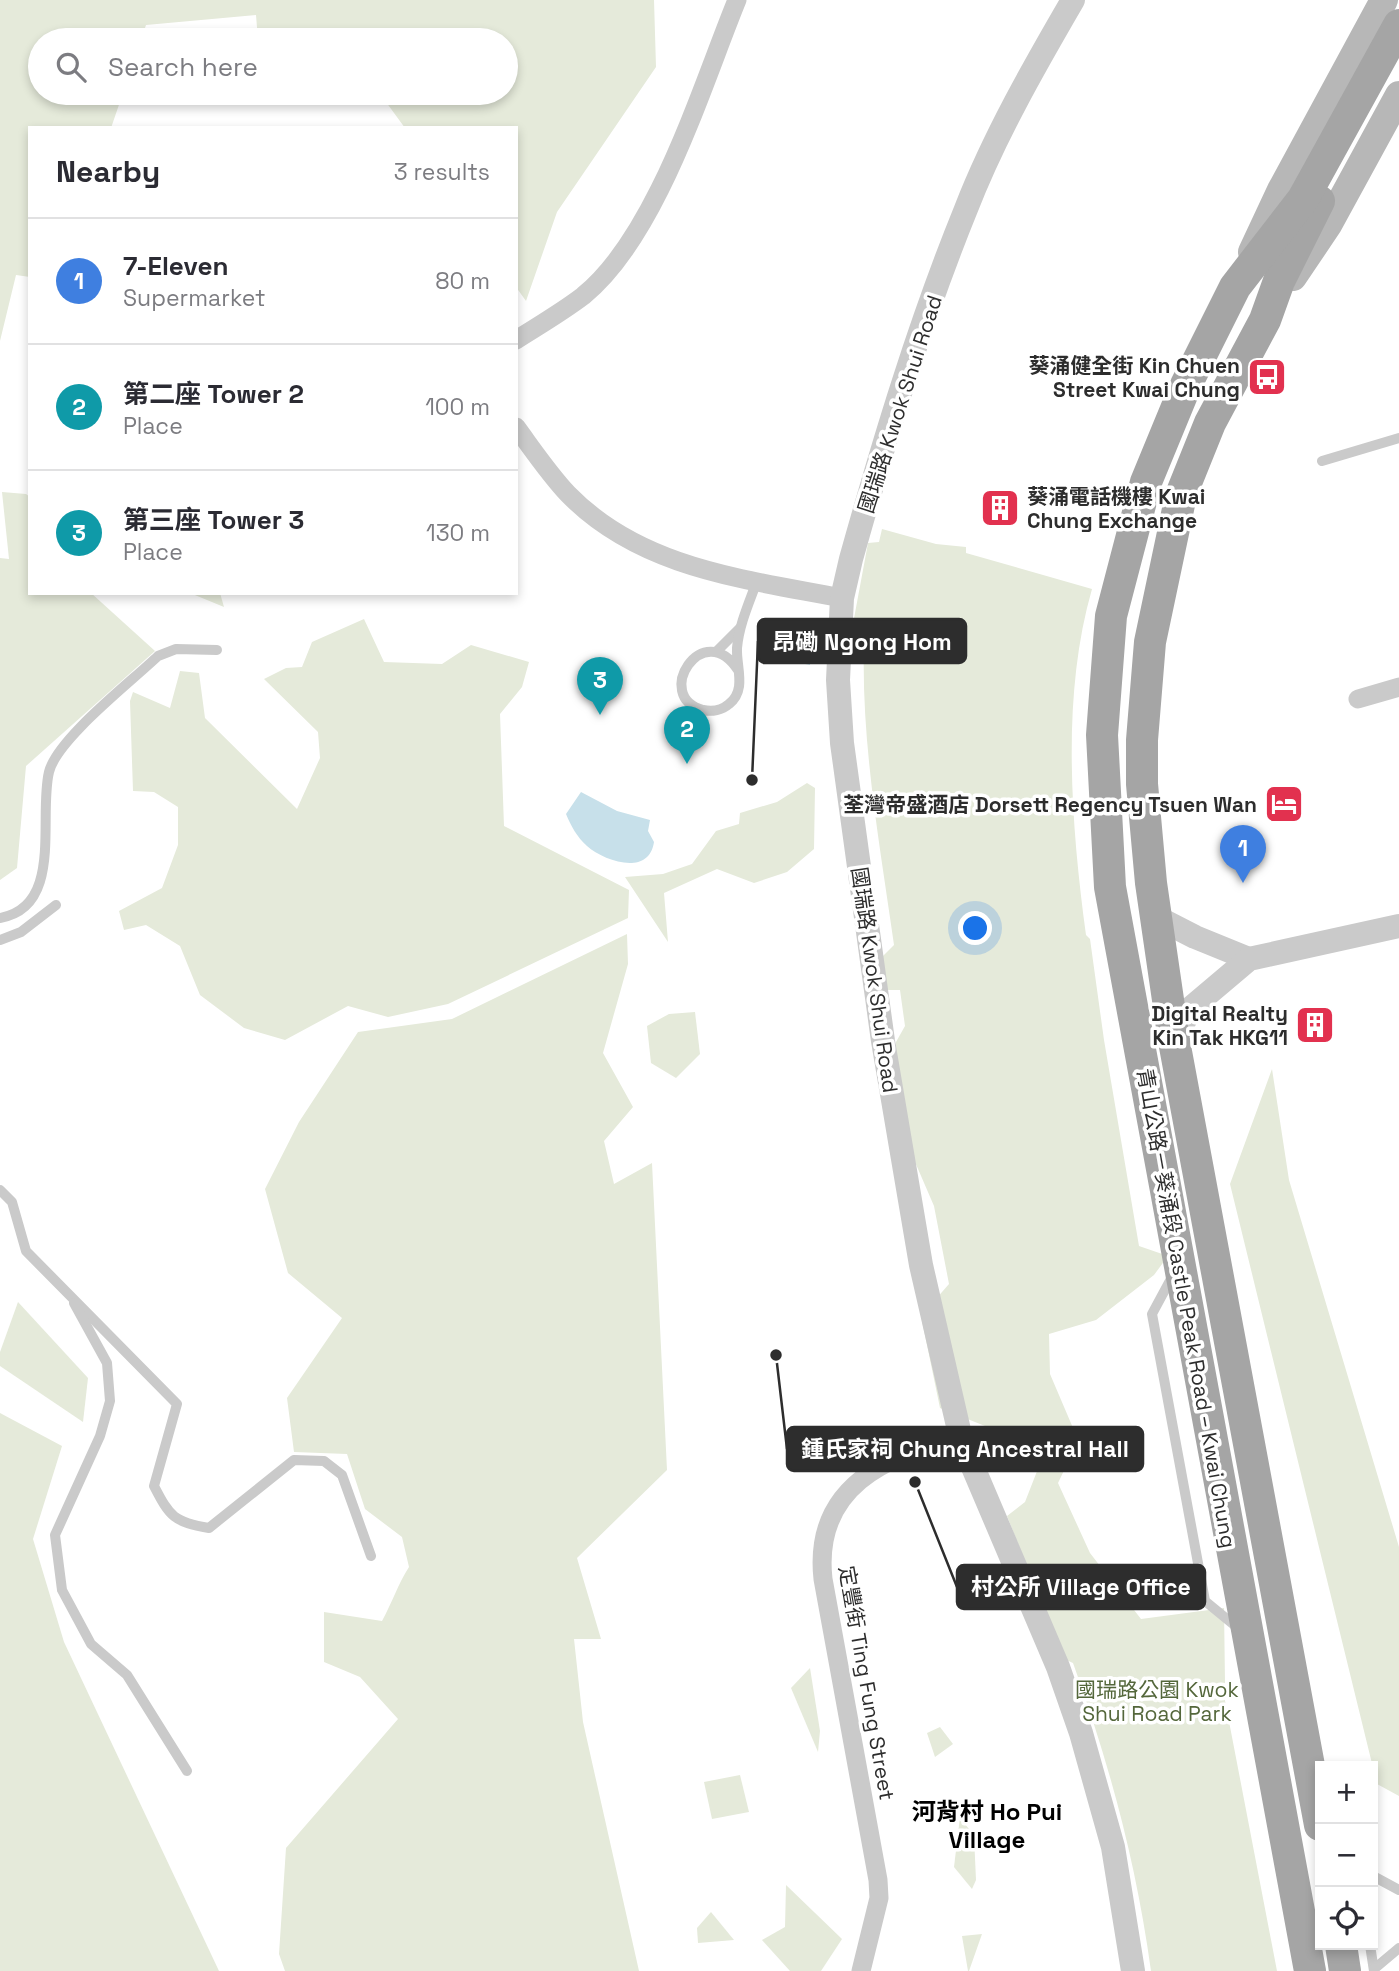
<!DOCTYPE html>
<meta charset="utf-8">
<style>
:root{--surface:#fff;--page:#f2f2f3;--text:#2b2b33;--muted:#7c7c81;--line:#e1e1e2;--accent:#7c3aed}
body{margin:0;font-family:"Space Grotesk","Noto Sans TC",sans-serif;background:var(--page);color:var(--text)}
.controls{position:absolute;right:21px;bottom:21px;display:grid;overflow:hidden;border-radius:0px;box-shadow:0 4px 10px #0003}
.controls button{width:63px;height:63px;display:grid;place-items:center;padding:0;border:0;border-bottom:2px solid var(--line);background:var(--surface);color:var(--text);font:35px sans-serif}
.you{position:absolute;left:976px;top:929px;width:24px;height:24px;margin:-18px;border:5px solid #fff;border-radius:50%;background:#1a73e8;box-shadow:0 0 0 10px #1a73e833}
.badge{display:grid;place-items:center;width:46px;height:46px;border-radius:50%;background:var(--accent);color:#fff;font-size:23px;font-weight:700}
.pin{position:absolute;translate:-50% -58px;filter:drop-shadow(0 2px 4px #0008)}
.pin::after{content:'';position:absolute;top:37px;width:24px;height:21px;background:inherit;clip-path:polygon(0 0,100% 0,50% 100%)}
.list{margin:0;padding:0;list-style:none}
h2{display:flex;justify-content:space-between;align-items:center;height:91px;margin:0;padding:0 28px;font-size:30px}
h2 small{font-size:23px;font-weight:400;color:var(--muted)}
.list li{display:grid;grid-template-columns:46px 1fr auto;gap:21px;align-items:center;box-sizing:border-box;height:126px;padding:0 28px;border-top:2px solid var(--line)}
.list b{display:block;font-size:26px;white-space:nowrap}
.list p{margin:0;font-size:23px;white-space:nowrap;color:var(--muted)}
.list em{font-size:23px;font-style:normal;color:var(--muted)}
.icon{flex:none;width:38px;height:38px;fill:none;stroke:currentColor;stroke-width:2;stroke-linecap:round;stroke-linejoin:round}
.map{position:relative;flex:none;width:1399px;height:1971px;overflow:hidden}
.search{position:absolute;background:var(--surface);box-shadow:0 4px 10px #0003;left:28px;top:28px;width:490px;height:77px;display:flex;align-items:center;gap:18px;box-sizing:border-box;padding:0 24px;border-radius:38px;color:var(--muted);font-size:26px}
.panel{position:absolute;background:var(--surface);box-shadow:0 4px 10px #0003;left:28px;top:126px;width:490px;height:469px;border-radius:0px}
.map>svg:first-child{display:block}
</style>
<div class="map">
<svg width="1399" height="1971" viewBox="0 0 1399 1971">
<rect width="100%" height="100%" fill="#fff"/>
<!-- green -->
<g fill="#e5eada">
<path d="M 0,0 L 654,0 L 656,67 L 557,212 L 526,301 L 516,287 L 516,128 L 405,128 L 386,102 L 373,93 L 506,93 L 506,40 L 258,40 L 256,15 L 146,25 L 141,40 L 40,40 L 40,93 L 123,93 L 111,128 L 30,128 L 30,277 L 16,275 L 0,341 Z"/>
<path d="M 2,492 L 26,494 L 30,497 L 30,593 L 91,593 L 155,651 L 26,766 L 17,868 L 0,880 L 0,558 L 9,559 Z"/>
<path d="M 882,529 L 936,544 L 966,547 L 966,553 L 1092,589 C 1061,696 1071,824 1086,935 L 1090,939 L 1104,1040 L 1139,1246 L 1168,1256 L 1154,1275 L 1096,1320 L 1049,1334 L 1050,1374 L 1076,1435 L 1015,1438 L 940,1408 L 921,1316 L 949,1284 L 934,1206 L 912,1155 L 894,1068 L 896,1042 L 905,1026 L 900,990 L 883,990 L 877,962 L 894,945 C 880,845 861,744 864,643 L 850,640 L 868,543 L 879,542 Z"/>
<path d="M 190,593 L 220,593 L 224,607 Z"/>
<path d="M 364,619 L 384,662 L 442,664 L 471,645 L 529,662 L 522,687 L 500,714 L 504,826 L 629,890 L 628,918 L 448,1004 L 388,1017 L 348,1006 L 285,1040 L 244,1028 L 200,995 L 180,946 L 146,925 L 124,930 L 119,911 L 162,888 L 178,845 L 178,807 L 154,792 L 133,791 L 130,701 L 133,692 L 170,708 L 180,671 L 199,673 L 205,718 L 297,809 L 320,758 L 318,732 L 264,679 L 286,668 L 302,667 L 312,642 Z"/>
<path d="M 807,783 L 815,788 L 814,849 L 787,872 L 754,883 L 717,869 L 664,893 L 668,942 L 625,877 L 663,874 L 692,864 L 716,831 L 739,824 L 740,813 L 777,802 Z"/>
<path d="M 627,934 L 628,964 L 603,1053 L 633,1107 L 604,1141 L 614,1184 L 652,1163 L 667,1470 L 577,1558 L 601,1639 L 574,1639 L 583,1722 L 639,1971 L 285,1971 L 279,1954 L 286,1848 L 398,1719 L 360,1677 L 324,1662 L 324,1612 L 382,1621 C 392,1603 398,1584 409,1567 L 402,1537 L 365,1509 L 347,1454 L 294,1452 L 287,1398 L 342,1318 L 288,1273 L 265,1189 L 299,1122 L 358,1032 L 452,1019 Z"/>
<path d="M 695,1012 L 700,1054 L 676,1078 L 651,1063 L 647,1026 L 669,1014 Z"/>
<path d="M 1272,1069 L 1289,1180 L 1399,1547 L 1399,1796 L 1377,1784 L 1230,1184 Z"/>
<path d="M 18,1302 L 88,1378 L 83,1422 L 0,1366 L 0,1352 Z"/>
<path d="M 0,1413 L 62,1446 L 33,1539 L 64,1642 L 219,1971 L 0,1971 Z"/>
<path d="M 1071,1456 L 1058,1483 L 1090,1553 L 1141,1619 L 1224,1608 L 1225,1683 L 1222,1685 L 1277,1971 L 1151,1971 C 1136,1862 1110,1766 1073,1663 L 1064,1659 L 1007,1516 L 1025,1502 L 1041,1461 Z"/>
<path d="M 810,1668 L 820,1731 L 818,1752 L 791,1688 Z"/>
<path d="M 940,1727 L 953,1744 L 935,1757 L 927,1733 Z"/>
<path d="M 740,1775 L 749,1812 L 712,1819 L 704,1782 Z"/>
<path d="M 960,1817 L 974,1836 L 976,1880 L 972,1889 L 954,1867 Z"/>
<path d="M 786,1885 L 842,1939 L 821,1971 L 790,1971 L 762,1940 L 785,1927 Z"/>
<path d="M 711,1912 L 734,1940 L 698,1943 L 697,1928 Z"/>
<path d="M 982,1934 L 969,1971 L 968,1971 L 962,1936 Z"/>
</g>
<!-- water -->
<g fill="#c7e0ea">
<path d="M 797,623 L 803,623 L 811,636 L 810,665 L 805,664 C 797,652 805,639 795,626 Z"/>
<path d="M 581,792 L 617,811 L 650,820 L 648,831 L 654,842 C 649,877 604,861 587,846 C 577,837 571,826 566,814 Z"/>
</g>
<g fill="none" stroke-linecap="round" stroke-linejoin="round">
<!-- service -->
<g stroke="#cacaca" stroke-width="10">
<path d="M 1322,461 L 1399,438"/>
<path d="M 716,652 L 740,628"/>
<path d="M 738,670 C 703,616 652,697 703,710 C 712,712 722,710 729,704 C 747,690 736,667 737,648 C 739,625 749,603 757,581"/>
<path d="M 0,918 C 64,907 38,817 49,772 C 57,739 131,682 158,656 L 176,649 L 217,650"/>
<path d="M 0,940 L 21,932 L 56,905"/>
<path d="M 0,1190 L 12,1202 L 26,1251 L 177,1404 L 154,1486 C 170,1517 174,1522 209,1528 L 294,1460 L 324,1461 L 342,1475 L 371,1556"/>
<path d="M 1173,1275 L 1152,1314 L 1205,1601 L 1239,1629"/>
<path d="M 74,1303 L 107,1363 L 110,1401 L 100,1436 L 55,1535 L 62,1590 L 91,1644 L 127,1675 L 187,1771"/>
<path d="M 1373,1876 L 1399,1890"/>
<path d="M 1370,1945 L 1374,1971"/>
<path d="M 1374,1969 L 1399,1948"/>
</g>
<!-- minor -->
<g stroke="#cacaca" stroke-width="19">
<path d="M 516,340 C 538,326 562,312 583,296 C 657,236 701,88 737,0"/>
<path d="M 516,427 C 533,450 549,474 568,494 C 641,569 745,579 842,598"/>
<path d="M 1358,699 L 1399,687"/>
<path d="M 861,1971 L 879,1898 L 878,1880 L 823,1579 C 813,1488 885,1454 961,1439"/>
</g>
<!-- tertiary -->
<g stroke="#cacaca" stroke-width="24">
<path d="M 1073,0 C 1034,67 994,137 966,209 C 920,322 884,441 851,559 L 842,598 L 838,680 L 842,743 L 883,1041 L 921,1265 L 961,1439 L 1058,1667 L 1081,1733 L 1113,1847 L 1133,1971"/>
<path d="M 1156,917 L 1195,937 L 1249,959"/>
<path d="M 1174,1041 L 1191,1008 L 1249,959 L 1399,926"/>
</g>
<!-- secondary -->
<g stroke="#b7b7b7" stroke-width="28">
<path d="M 1252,252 L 1281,190 L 1384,0"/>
<path d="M 1293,277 L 1328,225 L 1399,95"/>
</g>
<!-- primary -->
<g stroke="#a5a5a5" stroke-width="32">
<path d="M 1319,201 L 1279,281 L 1265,320 L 1210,423 L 1181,495 L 1150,642 L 1142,740 L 1142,784 L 1151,883 L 1174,1041 L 1320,1825"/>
<path d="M 1341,1945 L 1345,1971"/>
<path d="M 1310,1971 L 1110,887 L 1102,735 L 1111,616 L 1146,482 L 1186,385 L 1235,287 L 1303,199 L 1399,25"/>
</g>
</g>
<!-- icons -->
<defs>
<g id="bus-square" transform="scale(2.0125)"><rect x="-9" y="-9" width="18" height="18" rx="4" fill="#e2314f" stroke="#fff"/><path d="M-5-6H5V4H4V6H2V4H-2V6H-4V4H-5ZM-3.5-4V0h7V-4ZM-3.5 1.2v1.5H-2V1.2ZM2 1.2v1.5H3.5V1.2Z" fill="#fff"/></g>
<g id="building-square" transform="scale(2.0125)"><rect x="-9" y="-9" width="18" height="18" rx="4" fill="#e2314f" stroke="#fff"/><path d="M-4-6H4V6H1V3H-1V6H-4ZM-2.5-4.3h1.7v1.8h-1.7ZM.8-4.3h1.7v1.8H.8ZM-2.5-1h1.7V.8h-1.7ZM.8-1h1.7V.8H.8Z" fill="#fff"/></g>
<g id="hotel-square" transform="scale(2.0125)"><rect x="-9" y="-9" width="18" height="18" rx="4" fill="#e2314f" stroke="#fff"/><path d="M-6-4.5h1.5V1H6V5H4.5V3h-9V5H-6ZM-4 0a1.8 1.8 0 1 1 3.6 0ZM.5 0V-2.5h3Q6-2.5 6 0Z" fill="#fff"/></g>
</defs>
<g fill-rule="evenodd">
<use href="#bus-square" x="1267" y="377"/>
<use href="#building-square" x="1000" y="508"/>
<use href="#hotel-square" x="1284" y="804"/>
<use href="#building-square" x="1315" y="1025"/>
</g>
<g text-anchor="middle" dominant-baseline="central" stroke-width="7" stroke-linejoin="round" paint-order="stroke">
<!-- poi labels -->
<g font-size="21" font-weight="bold" fill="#2d2d2d" stroke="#fff" text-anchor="end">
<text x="1240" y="365">葵涌健全街 Kin Chuen<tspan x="1240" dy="24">Street Kwai Chung</tspan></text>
<text x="1027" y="496" text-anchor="start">葵涌電話機樓 Kwai<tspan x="1027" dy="24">Chung Exchange</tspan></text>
<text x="1257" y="804">荃灣帝盛酒店 Dorsett Regency Tsuen Wan</text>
<text x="1288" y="1013">Digital Realty<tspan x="1288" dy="24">Kin Tak HKG11</tspan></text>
</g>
<!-- street labels -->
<g font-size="21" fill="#2d2d2d" stroke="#fff">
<text transform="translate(900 404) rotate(-72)">國瑞路 Kwok Shui Road</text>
<text transform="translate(875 980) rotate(82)">國瑞路 Kwok Shui Road</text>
<text transform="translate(1187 1308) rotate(80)">青山公路－葵涌段 Castle Peak Road – Kwai Chung</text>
<text transform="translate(867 1683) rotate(80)">定豐街 Ting Fung Street</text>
</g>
<!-- park labels -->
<g font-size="21" fill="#54673b" stroke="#fff">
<text x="1157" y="1689">國瑞路公園 Kwok<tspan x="1157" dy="24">Shui Road Park</tspan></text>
</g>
<!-- quarter labels -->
<g font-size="24" font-weight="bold" fill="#000" stroke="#fff">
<text x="987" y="1811">河背村 Ho Pui<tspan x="987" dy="28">Village</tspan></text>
</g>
</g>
<!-- callouts -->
<path fill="none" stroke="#2d2d2d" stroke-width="2.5" d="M752 780L758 641M776 1355L787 1449M915 1482L957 1587"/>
<g fill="#2d2d2d" stroke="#fff" stroke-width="2.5">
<circle cx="752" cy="780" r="7"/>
<circle cx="776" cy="1355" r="7"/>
<circle cx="915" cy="1482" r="7"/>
</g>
<g fill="#2d2d2d" stroke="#2d2d2d" stroke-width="2.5">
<rect x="758" y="619" width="208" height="44" rx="7"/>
<rect x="787" y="1427" width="356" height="44" rx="7"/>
<rect x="957" y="1565" width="248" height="44" rx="7"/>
</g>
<g font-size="23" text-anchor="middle" font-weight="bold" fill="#fff">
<text x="862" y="650">昂磡 Ngong Hom</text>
<text x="965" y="1457">鍾氏家祠 Chung Ancestral Hall</text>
<text x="1081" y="1595">村公所 Village Office</text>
</g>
</svg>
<div class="controls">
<button>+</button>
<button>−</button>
<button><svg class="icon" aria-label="locate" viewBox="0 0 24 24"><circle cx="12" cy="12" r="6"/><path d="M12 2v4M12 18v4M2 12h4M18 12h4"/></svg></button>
</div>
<div class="you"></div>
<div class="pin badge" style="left:1243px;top:883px;background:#3f7fe0">1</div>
<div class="pin badge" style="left:687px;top:764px;background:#0f9aa8">2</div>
<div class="pin badge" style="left:600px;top:715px;background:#0f9aa8">3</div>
<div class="search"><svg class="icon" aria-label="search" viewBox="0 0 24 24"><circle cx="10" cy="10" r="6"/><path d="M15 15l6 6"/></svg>Search here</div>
<section class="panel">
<h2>Nearby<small>3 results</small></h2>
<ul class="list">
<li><span class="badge" style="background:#3f7fe0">1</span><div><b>7-Eleven</b><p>Supermarket</p></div><em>80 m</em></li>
<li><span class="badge" style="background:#0f9aa8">2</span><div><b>第二座 Tower 2</b><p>Place</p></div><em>100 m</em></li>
<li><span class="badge" style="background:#0f9aa8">3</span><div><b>第三座 Tower 3</b><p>Place</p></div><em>130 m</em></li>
</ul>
</section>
</div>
